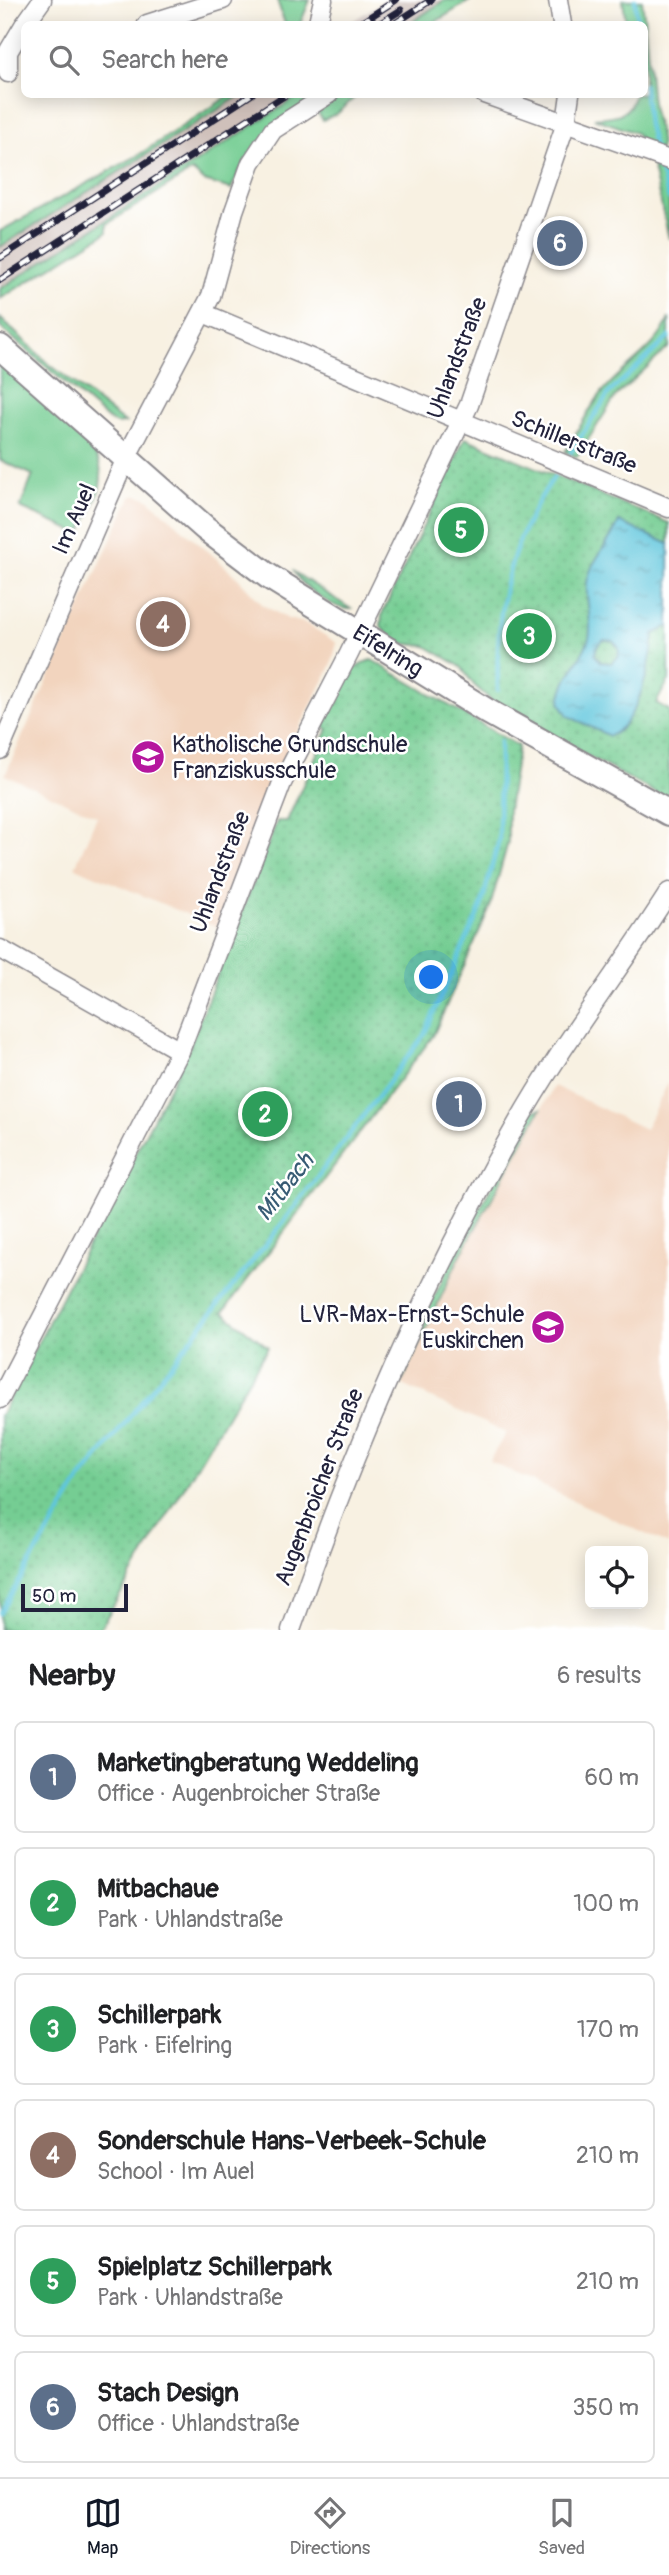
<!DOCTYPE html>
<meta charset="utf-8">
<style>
:root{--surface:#fff;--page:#f2f2f2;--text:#202124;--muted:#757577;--line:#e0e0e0;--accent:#111827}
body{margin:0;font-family:Pangolin,sans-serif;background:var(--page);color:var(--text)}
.controls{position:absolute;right:21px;bottom:21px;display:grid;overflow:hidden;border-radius:10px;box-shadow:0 4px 18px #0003}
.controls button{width:63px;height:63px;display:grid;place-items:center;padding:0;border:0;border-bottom:2px solid var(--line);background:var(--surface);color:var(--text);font:35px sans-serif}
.scale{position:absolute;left:21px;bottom:18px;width:107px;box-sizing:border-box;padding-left:7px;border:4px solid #22223b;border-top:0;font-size:19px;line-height:24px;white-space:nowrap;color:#22223b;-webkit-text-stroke:5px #fff;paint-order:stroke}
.you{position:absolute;left:432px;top:978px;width:24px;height:24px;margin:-18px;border:5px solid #fff;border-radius:50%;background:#1a73e8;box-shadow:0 0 0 10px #1a73e833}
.badge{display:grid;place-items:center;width:46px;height:46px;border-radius:50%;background:var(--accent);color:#fff;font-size:23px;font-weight:700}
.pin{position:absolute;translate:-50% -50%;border:4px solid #fff;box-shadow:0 2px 7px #0006}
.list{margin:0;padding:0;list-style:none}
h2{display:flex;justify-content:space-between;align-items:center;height:91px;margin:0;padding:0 28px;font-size:30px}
h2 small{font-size:23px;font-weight:400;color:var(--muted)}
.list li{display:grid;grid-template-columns:46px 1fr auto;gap:21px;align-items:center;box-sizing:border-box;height:112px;margin:0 14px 14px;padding:0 14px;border:2px solid var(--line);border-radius:10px}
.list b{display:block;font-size:26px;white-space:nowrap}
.list p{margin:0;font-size:23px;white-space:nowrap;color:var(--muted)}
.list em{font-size:23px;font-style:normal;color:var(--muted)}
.icon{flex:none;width:38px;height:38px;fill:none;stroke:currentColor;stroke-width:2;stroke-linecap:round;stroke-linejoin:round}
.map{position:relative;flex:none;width:669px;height:1630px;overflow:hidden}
.search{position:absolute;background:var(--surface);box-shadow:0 4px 18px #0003;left:21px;right:21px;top:21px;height:77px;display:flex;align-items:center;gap:18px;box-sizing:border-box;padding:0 24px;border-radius:10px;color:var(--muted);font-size:26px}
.sheet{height:847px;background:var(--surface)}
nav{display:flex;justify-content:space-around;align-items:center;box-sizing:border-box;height:98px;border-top:2px solid var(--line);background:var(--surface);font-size:19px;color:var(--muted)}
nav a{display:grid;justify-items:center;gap:4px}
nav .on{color:var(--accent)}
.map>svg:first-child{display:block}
</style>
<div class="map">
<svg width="669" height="1630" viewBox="0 0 669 1630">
<defs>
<pattern id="park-dots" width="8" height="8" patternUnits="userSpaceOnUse" patternTransform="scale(1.75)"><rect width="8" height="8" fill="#75cd93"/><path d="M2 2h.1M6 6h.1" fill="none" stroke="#65b080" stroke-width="1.8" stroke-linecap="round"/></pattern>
<pattern id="water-ripples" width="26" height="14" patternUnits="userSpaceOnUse" patternTransform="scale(1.75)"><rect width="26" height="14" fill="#5fc6dd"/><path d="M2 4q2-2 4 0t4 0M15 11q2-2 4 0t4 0" fill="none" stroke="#4ea0b4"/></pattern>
</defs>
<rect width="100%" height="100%" fill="#fff"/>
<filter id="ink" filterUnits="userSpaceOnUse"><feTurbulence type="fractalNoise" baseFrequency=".0143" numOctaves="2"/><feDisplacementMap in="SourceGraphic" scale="14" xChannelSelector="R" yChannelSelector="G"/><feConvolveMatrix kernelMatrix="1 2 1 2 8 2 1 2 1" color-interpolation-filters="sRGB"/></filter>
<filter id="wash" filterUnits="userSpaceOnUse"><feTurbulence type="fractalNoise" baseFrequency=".00686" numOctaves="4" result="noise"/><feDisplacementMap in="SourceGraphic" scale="28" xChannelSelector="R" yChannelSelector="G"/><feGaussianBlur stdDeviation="1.57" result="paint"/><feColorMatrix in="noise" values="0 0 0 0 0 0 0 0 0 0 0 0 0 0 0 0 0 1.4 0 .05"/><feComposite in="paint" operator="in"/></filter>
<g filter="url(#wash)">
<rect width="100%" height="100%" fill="#f8f1e2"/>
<!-- built -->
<g fill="#f2d4be">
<path d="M 137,495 L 147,498 L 235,575 L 263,605 L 288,619 L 305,623 L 337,643 L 331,666 L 275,776 L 217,927 L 75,867 L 97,816 L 5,775 L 108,546 L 131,497 Z"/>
<path d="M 669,1081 L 669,1545 L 489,1461 L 506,1433 L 401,1384 L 458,1260 L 554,1086 L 645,1129 Z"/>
</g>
<!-- railway -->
<g fill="#cfc0ba">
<path d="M 385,0 L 445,0 L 409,24 L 348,24 Z"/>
<path d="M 241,95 L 300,95 L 0,289 L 0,247 Z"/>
</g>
<!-- green -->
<g fill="#75cd93" stroke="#4c7867" stroke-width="2">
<path d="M 277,0 L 310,0 L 300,24 L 285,24 Z"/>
<path d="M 445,0 L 471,0 L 432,24 L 409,24 Z"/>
<path d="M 623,0 L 642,0 C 647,34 648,68 652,103 C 653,119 663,134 660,150 L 642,144 L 636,133 L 594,118 C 613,116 630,117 634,95 L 644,94 L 644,24 L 626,24 Z"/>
<path d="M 342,94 L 357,95 L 338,113 L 323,120 L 318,113 Z"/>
<path d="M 230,95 L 241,95 L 0,247 L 0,231 L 137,156 Z"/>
<path d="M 300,95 L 318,95 L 240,170 L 231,189 L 204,181 L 192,171 L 107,224 L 107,232 L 0,299 L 0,289 Z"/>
<path d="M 652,164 L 669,170 L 669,239 Z"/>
<path d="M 0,318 L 49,364 L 125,423 L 116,424 L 106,418 L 0,327 Z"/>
<path d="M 669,318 L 669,347 L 616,396 L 577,457 L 565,452 C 578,431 590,405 607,387 C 627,364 658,348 669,318 Z"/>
<path d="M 0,362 L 90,448 C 114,475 93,506 80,534 L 20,508 L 33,475 L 0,460 Z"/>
<path d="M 294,572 L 351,609 C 336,611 301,586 294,572 Z"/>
<path d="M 541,1109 L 458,1260 L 401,1384 L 395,1379 L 448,1268 L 532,1111 Z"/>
</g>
<!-- park -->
<g fill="url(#park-dots)" stroke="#4c7867" stroke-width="2">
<path d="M 465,438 L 669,523 L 669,680 L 656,703 L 669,710 L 669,800 L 502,710 L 474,685 L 461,667 L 426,646 L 398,643 L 381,627 L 382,614 Z"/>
<path d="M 372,660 L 518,746 L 508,810 L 508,842 L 490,907 L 433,1036 L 223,1312 L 268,1347 L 99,1630 L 0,1630 L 0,1416 L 187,1053 L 277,821 L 287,821 L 328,729 L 323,727 C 335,705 343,666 372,660 Z"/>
</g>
<!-- water -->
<path fill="url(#water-ripples)" stroke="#40748c" stroke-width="2" fill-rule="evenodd" d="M 619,522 L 669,544 L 669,626 L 654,634 C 652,660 637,727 609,736 L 568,716 L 560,702 C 563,677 582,661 589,638 C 593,623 585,600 587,583 C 590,561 611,541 619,522 ZM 604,640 L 613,641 L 619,648 L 618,657 L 611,663 L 601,662 L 595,655 L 597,646 Z"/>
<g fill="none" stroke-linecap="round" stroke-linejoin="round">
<!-- stream -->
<g stroke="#5fc6dd" stroke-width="4.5">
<path d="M 635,0 L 638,24"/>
<path d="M 644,85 L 648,125 L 654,148"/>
<path d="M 660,167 L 669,199"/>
<path d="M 571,452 L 609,393 L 669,337"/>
<path d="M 498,690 C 495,610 507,545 554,477"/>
<path d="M 0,1613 L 80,1480 L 288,1216 L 424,1035 L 481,907 L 499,840 L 500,742"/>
</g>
</g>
</g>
<g filter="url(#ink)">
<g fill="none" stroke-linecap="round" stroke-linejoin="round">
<!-- minor casing -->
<g stroke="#8d8a8e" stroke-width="21">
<g id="minor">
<path d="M 558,0 L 562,24"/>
<path d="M 318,22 L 323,0"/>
<path d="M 25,24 L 42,0"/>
<path d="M 147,24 L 223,0"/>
<path d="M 8,73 L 8,52 L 24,25"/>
<path d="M 484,94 L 669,160"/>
<path d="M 203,313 L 669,508"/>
<path d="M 0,750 L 126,458 L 211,296 L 234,211 L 251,163 L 273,130 L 329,94"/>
<path d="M 0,949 L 180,1051"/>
<path d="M 0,1399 L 180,1051 L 282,783 L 349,654 L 469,405 L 566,123 L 570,94"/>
<path d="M 291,1630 C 351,1456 423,1287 515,1127 C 561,1045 619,971 669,892"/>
</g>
</g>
<!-- secondary casing -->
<g stroke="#8d8a8e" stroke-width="28">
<g id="secondary">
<path id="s1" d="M 0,347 L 205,528 L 268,576 L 485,710 L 669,813"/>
</g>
</g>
<!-- minor -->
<use href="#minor" stroke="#fff" stroke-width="18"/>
<!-- secondary -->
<use href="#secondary" stroke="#fff" stroke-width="24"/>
<!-- rail casing -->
<g stroke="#22223b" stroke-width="7">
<g id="rail">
<path d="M 359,24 L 396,0"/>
<path d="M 379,24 L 401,10"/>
<path d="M 394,24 L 431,0"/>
<path d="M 0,258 L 252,94"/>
<path d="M 0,280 L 287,94"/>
</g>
</g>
<!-- rail -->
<use href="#rail" stroke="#fff" stroke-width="4.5" stroke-dasharray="13" stroke-linecap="butt"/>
</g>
</g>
<!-- icons -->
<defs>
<g id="school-disc" transform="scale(1.75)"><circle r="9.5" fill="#b5179e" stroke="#fff"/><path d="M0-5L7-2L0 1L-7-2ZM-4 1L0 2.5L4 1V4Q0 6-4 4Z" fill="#fff"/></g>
</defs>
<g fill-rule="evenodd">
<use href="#school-disc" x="148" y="757"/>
<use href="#school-disc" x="548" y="1327"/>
</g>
<g text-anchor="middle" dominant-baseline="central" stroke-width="5" stroke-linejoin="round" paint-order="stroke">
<!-- street labels -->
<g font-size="23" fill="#22223b" stroke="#fff">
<text transform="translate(457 358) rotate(-69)">Uhlandstraße</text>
<text transform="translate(574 442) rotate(22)">Schillerstraße</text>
<text transform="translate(74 519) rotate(-66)">Im Auel</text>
<text stroke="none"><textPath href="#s1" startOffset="494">Eifelring</textPath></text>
<text transform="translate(220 872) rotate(-69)">Uhlandstraße</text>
<text transform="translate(319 1487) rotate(-69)">Augenbroicher Straße</text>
</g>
<!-- poi labels -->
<g font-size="23" fill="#22223b" stroke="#fff" text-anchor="start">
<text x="172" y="744">Katholische Grundschule<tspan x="172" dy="26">Franziskusschule</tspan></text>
<text x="524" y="1314" text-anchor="end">LVR-Max-Ernst-Schule<tspan x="524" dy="26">Euskirchen</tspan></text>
</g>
<!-- water labels -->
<g font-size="24" font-style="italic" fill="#375b74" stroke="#fff">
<text transform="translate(285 1187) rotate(-52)">Mitbach</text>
</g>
</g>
</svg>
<div class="controls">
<button><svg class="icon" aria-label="locate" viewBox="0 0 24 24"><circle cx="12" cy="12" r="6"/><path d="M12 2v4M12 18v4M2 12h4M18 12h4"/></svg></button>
</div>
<div class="scale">50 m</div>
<div class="you"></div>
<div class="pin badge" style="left:459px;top:1104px;background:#5c6f8a">1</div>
<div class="pin badge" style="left:265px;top:1114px;background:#2e9e5b">2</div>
<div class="pin badge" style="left:529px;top:636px;background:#2e9e5b">3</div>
<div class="pin badge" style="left:163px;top:624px;background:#8d6e63">4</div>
<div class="pin badge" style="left:461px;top:530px;background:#2e9e5b">5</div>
<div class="pin badge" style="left:560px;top:243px;background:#5c6f8a">6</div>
<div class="search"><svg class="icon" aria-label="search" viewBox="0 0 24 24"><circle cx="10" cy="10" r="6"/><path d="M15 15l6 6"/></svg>Search here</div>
</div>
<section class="sheet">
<h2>Nearby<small>6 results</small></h2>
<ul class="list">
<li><span class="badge" style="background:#5c6f8a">1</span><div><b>Marketingberatung Weddeling</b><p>Office · Augenbroicher Straße</p></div><em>60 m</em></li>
<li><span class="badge" style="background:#2e9e5b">2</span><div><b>Mitbachaue</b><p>Park · Uhlandstraße</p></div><em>100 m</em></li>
<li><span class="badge" style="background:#2e9e5b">3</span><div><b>Schillerpark</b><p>Park · Eifelring</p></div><em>170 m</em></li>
<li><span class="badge" style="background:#8d6e63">4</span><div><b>Sonderschule Hans-Verbeek-Schule</b><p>School · Im Auel</p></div><em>210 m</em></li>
<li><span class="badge" style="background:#2e9e5b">5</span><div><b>Spielplatz Schillerpark</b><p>Park · Uhlandstraße</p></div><em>210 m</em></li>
<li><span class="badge" style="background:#5c6f8a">6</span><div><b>Stach Design</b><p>Office · Uhlandstraße</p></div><em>350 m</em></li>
</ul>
</section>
<nav>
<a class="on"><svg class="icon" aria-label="map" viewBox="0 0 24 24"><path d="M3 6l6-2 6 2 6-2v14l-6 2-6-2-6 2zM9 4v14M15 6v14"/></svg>Map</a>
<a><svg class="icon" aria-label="directions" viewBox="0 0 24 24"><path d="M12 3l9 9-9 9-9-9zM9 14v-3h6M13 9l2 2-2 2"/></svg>Directions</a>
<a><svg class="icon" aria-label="saved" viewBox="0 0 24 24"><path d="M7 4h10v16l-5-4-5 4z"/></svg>Saved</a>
</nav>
